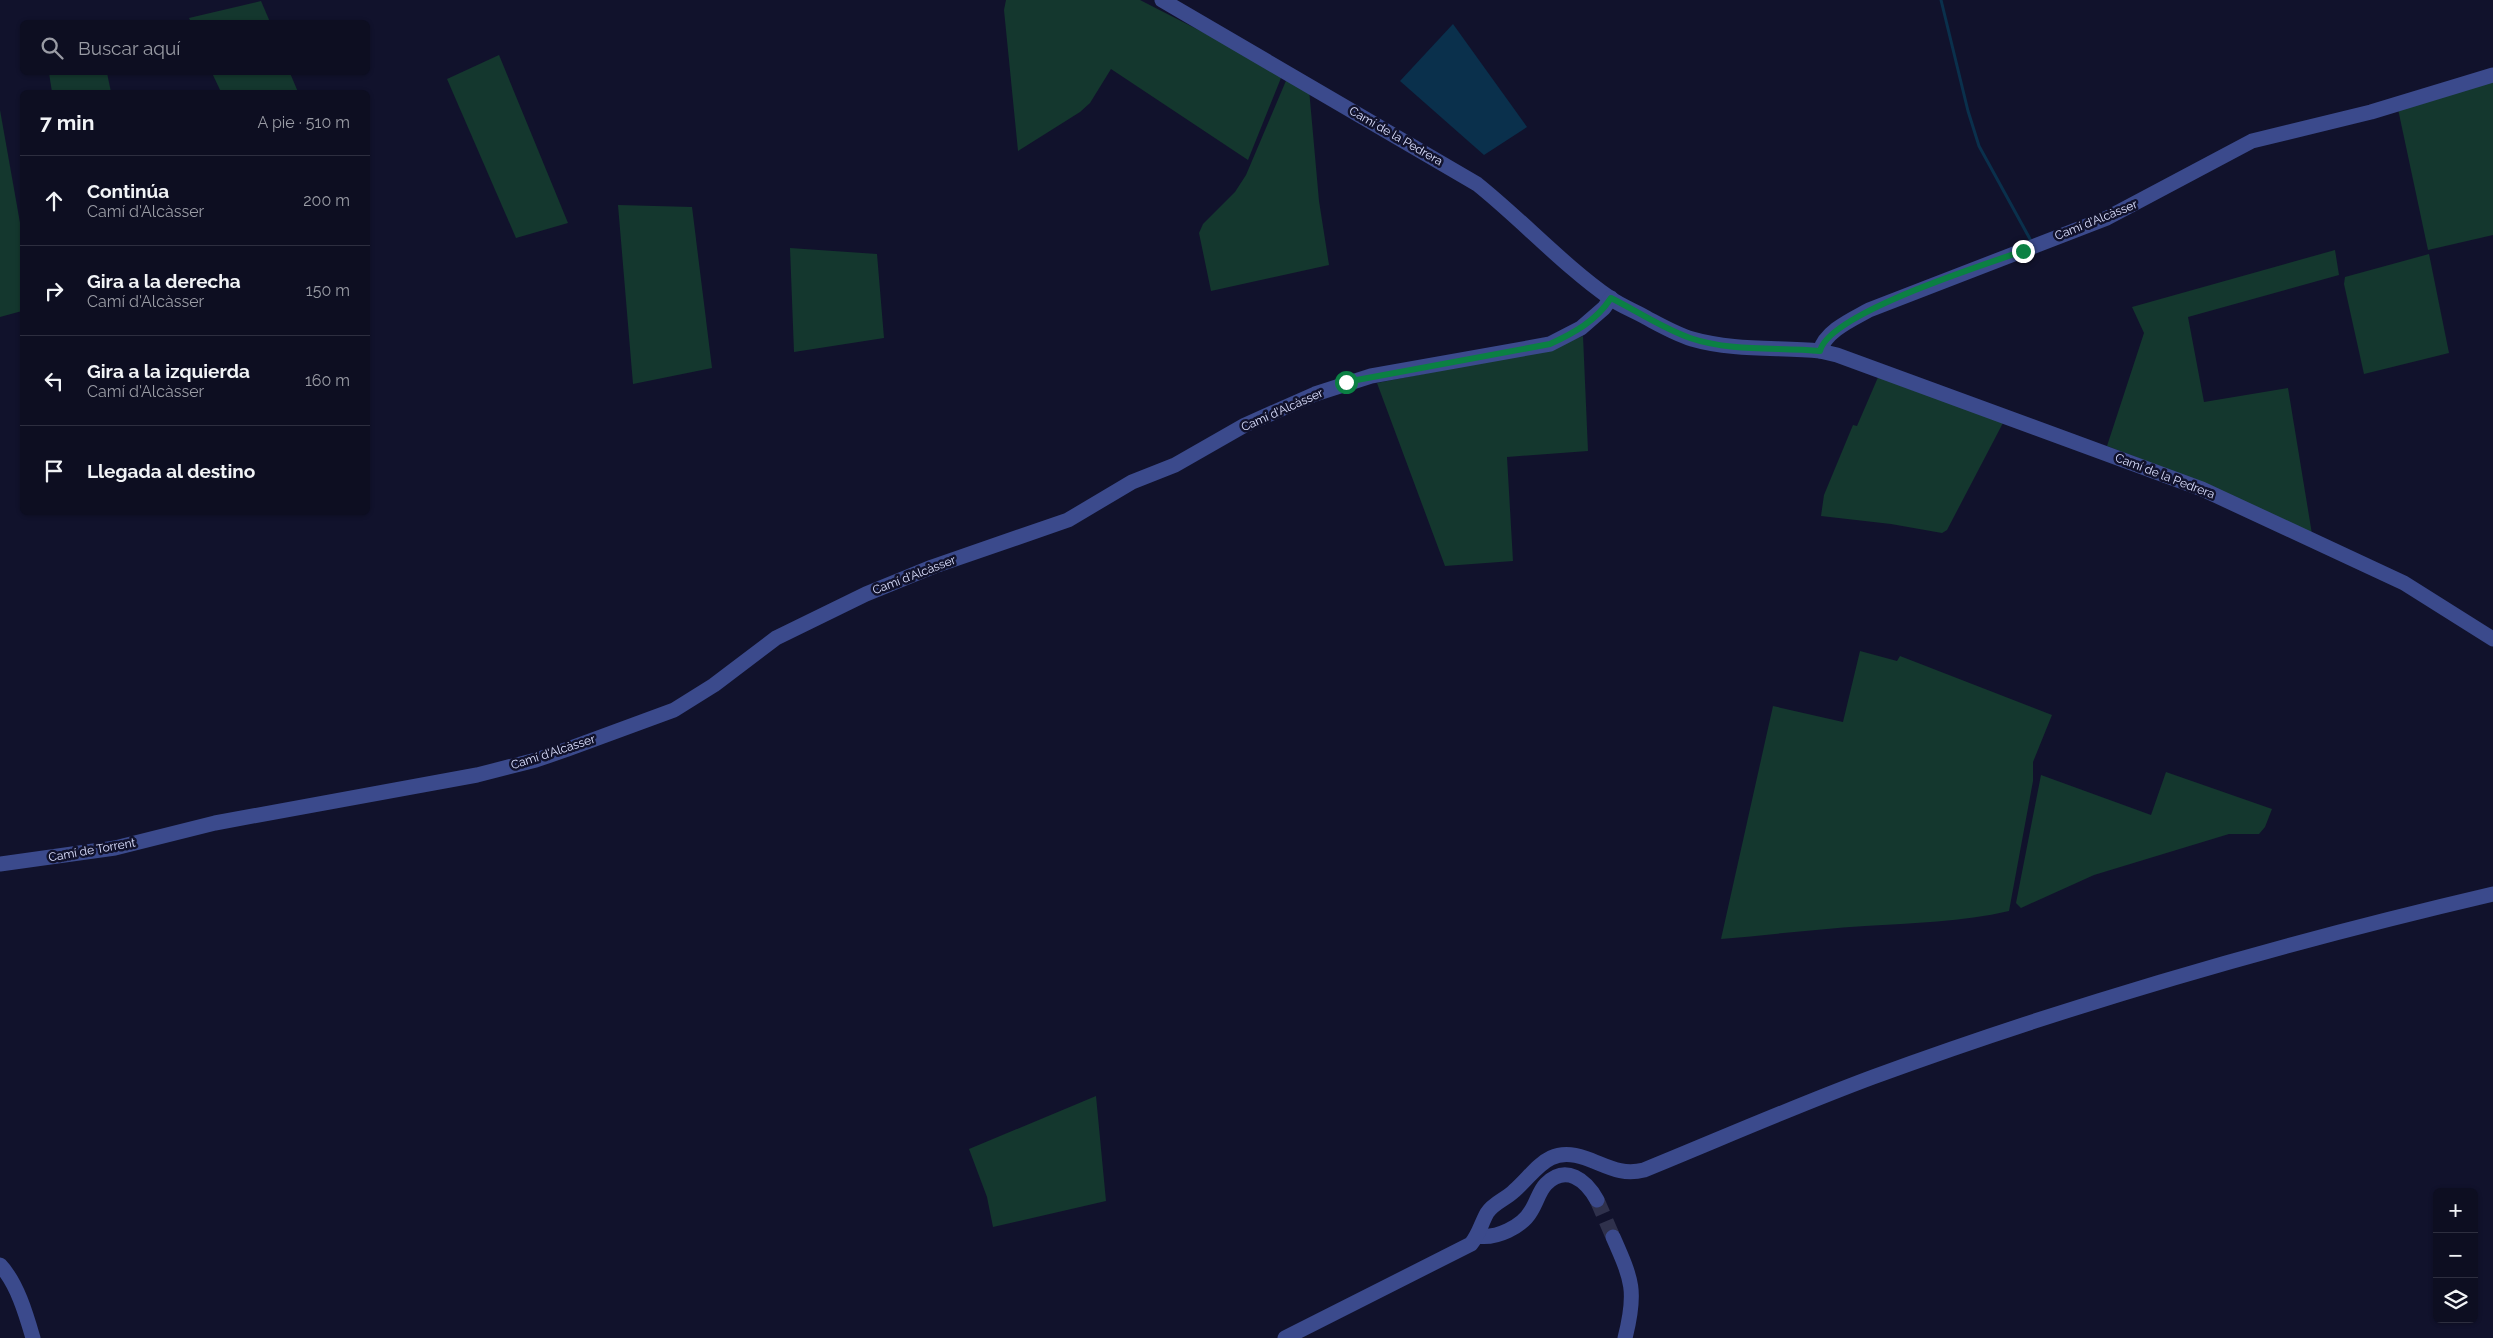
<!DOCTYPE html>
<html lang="es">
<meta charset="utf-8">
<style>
:root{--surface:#0d0e21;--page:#1b1c2e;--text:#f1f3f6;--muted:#9a9ca5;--line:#2d2e3f}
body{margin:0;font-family:Raleway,sans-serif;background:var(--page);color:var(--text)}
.controls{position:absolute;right:15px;bottom:15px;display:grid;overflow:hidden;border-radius:8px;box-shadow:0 1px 4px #0004}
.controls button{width:45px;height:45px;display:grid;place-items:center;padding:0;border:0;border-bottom:1px solid var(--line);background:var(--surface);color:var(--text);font:25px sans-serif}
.stop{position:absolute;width:15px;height:15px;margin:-11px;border:4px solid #0b8043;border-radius:50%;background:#fff}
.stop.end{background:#0b8043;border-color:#fff;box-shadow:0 1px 5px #0008}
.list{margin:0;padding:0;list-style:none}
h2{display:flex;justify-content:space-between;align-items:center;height:65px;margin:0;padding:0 20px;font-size:21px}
h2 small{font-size:16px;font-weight:400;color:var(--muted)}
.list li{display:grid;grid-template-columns:32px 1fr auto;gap:15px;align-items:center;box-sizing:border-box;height:90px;padding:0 20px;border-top:1px solid var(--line)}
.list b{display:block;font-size:19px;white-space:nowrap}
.list p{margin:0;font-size:16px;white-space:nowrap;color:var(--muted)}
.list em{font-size:16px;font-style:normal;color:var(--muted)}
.icon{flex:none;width:28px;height:28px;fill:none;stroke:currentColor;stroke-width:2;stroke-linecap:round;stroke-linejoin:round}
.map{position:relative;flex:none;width:2493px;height:1338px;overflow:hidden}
.search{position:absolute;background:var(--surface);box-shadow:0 1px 4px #0004;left:20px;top:20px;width:350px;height:55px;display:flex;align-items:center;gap:12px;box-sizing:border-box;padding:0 18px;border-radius:8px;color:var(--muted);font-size:19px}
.panel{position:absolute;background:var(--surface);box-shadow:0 1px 4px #0004;left:20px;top:90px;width:350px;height:425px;border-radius:8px}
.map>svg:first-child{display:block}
</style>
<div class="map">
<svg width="2493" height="1338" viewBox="0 0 2493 1338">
<rect width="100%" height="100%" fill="#11122c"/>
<!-- green -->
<g fill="#14372e">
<path d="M 1006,0 L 1140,0 L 1283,73 L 1248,160 L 1111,69 L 1090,103 L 1080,112 L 1018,151 L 1004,10 Z"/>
<path d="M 261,1 L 270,22 L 191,22 L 189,18 Z"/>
<path d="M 499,55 L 568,223 L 516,238 L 447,79 Z"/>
<path d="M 49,73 L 107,73 L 111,92 L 52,92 Z"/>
<path d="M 212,73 L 290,73 L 298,92 L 221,92 Z"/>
<path d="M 1288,76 L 1309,89 L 1319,201 L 1329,265 L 1211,291 L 1199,233 L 1203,224 L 1235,192 L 1246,175 Z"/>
<path d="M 2493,82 L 2493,235 L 2428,250 L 2398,109 Z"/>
<path d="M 0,110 L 22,234 L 22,311 L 0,317 Z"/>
<path d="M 618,205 L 692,207 L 712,368 L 633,384 Z"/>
<path d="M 790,248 L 877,254 L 884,338 L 794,352 Z"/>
<path d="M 2335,250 L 2339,275 L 2188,317 L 2204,402 L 2288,388 L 2312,534 L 2175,472 L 2107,446 L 2144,333 L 2132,307 Z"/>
<path d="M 2429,254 L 2449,353 L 2364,374 L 2344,284 L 2345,277 Z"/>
<path d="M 1583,336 L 1588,451 L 1507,457 L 1513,561 L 1445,566 L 1377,383 L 1550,349 Z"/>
<path d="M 1879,375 L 2004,421 L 1947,530 L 1942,533 L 1891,524 L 1821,516 L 1824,495 L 1853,425 L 1857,426 Z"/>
<path d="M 1860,651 L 1897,661 L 1900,656 L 2052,715 L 2033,762 L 2033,781 L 2009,911 C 1962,922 1913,923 1865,926 C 1817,929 1769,935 1721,939 L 1773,706 L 1843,722 Z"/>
<path d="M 2166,772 L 2272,809 L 2265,827 L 2259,834 L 2229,834 L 2094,875 L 2021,908 L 2016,903 L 2041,775 L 2151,815 Z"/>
<path d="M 1096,1096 L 1106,1201 L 993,1227 L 987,1197 L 969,1149 Z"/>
</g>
<!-- water -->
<path fill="#0a304c" d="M 1453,24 L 1527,127 L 1484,155 L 1400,81 Z"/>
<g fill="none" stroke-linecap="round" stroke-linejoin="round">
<!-- stream -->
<path stroke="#0a304c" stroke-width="3" d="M 1941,0 L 1968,111 L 1979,146 L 2030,239"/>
<!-- minor-tunnel -->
<path stroke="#2f314c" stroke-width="15" stroke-dasharray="15 8" stroke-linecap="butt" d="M 1597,1200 L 1613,1237"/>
<!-- minor -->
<g stroke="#3b4a8c" stroke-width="15">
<path d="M 1162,0 L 1477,184 C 1522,220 1564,266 1610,298 C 1621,306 1635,311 1647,318 C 1662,326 1676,334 1692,339 C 1733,351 1778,347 1820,351 C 1825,331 1853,319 1869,310 L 2107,218 L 2252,141 L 2371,112 L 2493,75"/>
<path d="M 1820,351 L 1837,355 L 2202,489 L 2404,583 L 2493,639"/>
<path d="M 0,864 L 115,848 L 215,823 L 477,775 L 536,760 L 568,749 L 674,710 L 714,685 L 776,638 L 866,594 L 932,567 L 1068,520 L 1132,482 L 1175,465 L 1245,425 L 1315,394 L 1371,376 L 1550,344 L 1581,328 L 1604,308 L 1611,298"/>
<path d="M 1478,1236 C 1496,1239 1522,1227 1531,1211 C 1537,1202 1539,1191 1546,1184 C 1566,1164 1586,1180 1597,1200"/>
<path d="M 1613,1237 C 1632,1280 1637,1291 1625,1338"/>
<path d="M 0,1265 C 17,1283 26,1314 33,1338"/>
<path d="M 1285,1338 L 1471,1244 C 1479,1234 1481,1224 1487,1213 C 1493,1203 1506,1199 1514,1191 C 1537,1171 1547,1145 1585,1158 C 1606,1165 1620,1176 1644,1170 C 1720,1139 1795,1106 1873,1077 C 2075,1003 2283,943 2493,894"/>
</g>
</g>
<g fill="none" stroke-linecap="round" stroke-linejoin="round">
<!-- route -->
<path stroke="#0b8043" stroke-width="6" d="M 1346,382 L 1550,344 C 1574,333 1596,321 1611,298 C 1637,311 1662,328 1690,338 C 1731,352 1778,347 1820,351 C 1829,313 1984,265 2023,251"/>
</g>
<g text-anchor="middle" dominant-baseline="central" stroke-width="5" stroke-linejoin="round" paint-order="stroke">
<!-- street labels -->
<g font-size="12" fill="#dce0ff" stroke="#11122c">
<text transform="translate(1396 136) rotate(30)">Camí de la Pedrera</text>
<text transform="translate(2096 220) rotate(-22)">Camí d'Alcàsser</text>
<text transform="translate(1282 410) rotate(-24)">Camí d'Alcàsser</text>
<text transform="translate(2165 476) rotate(21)">Camí de la Pedrera</text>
<text transform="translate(914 575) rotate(-21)">Camí d'Alcàsser</text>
<text transform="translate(553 752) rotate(-18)">Camí d'Alcàsser</text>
<text transform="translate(92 850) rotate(-10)">Camí de Torrent</text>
</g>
</g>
</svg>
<div class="controls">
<button>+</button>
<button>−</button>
<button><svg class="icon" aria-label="layers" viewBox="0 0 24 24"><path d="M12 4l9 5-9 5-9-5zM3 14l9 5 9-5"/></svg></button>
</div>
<div class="stop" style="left:1346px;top:382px"></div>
<div class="stop end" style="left:2023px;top:251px"></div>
<div class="search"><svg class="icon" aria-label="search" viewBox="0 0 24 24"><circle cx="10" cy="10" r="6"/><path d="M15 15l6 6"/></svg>Buscar aquí</div>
<section class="panel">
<h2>7 min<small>A pie · 510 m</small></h2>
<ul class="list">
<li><svg class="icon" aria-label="ahead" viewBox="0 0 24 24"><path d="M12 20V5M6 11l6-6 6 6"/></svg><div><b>Continúa</b><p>Camí d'Alcàsser</p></div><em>200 m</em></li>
<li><svg class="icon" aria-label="right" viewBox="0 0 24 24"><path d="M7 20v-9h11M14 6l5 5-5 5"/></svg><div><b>Gira a la derecha</b><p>Camí d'Alcàsser</p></div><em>150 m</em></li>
<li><svg class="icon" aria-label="left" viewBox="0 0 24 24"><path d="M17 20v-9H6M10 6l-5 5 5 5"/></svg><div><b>Gira a la izquierda</b><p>Camí d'Alcàsser</p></div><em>160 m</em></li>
<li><svg class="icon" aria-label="arrive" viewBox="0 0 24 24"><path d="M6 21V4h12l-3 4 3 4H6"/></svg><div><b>Llegada al destino</b></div></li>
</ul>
</section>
</div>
